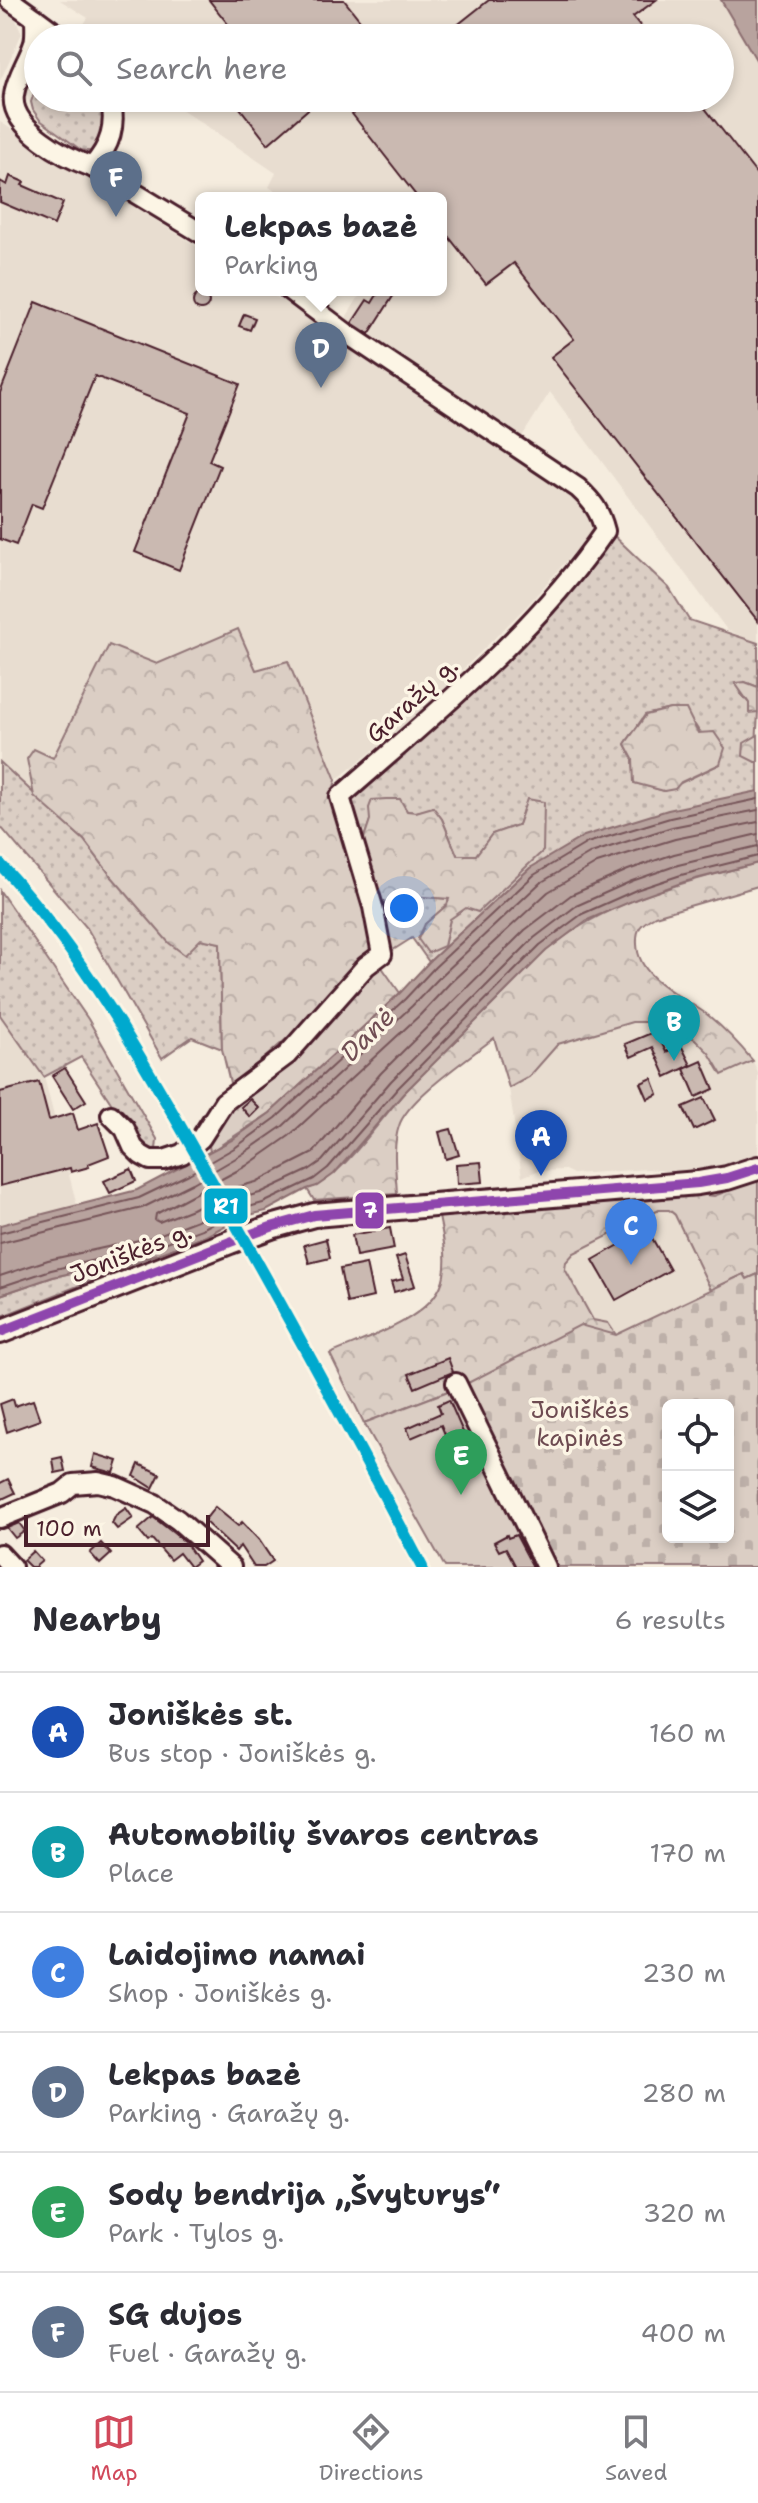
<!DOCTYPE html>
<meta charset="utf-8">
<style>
:root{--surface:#fff;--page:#f7f7f7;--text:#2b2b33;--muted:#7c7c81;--line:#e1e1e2;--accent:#d1495b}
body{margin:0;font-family:"Shantell Sans",sans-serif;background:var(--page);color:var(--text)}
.controls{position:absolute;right:24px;bottom:24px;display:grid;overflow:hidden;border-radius:12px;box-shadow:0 4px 12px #0003}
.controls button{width:72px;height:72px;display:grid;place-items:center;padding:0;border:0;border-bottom:2px solid var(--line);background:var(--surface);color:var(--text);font:40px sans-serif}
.scale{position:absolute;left:24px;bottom:20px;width:186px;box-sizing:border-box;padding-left:8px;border:4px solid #4a1f2b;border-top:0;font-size:22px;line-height:28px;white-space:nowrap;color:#4a1f2b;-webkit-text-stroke:6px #fcf5e5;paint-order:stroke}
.you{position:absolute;left:404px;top:908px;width:28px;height:28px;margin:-20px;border:6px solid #fff;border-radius:50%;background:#1a73e8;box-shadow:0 0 0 12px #1a73e833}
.badge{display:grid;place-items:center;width:52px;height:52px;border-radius:50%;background:var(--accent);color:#fff;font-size:26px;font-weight:700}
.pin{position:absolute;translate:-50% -66px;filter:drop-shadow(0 2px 4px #0008)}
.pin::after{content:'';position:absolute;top:42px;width:28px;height:24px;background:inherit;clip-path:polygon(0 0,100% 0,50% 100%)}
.popup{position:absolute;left:195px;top:192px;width:252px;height:104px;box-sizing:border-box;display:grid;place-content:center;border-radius:12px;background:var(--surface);filter:drop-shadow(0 2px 6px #0005);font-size:26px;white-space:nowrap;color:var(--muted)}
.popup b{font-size:30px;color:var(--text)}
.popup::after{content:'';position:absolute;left:50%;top:100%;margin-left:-16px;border:16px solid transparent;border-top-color:var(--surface)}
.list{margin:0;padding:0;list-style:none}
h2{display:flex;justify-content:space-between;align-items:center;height:104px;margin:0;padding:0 32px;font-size:34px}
h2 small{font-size:26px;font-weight:400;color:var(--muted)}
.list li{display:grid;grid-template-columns:52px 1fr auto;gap:24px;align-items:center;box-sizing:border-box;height:120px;padding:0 32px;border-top:2px solid var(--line)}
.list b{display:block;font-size:30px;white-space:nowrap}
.list p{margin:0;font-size:26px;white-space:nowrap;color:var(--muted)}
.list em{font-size:26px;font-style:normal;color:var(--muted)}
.icon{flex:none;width:44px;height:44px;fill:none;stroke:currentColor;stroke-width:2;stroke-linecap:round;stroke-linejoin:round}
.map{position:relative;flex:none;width:758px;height:1567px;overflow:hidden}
.search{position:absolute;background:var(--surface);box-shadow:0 4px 12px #0003;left:24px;right:24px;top:24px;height:88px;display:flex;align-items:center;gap:20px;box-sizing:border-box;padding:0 28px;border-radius:44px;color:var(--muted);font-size:30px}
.sheet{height:824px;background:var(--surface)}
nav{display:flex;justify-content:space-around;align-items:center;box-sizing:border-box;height:112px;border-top:2px solid var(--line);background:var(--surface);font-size:22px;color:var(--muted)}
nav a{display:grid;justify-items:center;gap:4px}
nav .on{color:var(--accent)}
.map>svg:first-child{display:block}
</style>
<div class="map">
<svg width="758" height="1567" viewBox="0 0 758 1567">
<defs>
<pattern id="grass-dots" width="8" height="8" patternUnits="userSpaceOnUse" patternTransform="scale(2)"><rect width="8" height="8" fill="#dbcec4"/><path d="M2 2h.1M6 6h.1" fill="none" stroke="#bdb0a9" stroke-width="1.8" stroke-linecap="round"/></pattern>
<pattern id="forest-crowns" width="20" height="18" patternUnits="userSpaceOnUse" patternTransform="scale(2)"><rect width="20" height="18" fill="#dbcec4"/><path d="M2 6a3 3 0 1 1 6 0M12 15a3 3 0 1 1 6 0" fill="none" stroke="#bdb0a9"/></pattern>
<pattern id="cemetery-stones" width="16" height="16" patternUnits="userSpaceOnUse" patternTransform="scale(2)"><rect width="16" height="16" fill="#dbcec4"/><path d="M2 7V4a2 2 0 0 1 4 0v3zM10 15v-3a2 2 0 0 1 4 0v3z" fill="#bdb0a9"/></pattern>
</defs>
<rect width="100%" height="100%" fill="#f5ecde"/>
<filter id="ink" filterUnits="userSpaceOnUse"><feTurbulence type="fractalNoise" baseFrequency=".0125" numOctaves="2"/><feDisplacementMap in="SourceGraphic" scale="16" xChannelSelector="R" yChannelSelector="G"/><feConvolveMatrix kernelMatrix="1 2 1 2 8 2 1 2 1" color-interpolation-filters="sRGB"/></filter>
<g filter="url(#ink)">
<!-- built -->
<g fill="#e8ddd0">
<path d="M 60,0 L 721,0 L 758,63 L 758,643 L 727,630 L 550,392 L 521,438 L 348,329 L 347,316 L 363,290 L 441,290 L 441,198 L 285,198 L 269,187 L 276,173 L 165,98 L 720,98 L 720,38 L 74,38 L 88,18 Z"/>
<path d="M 0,4 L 13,14 L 22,33 L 0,81 Z"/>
<path d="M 0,122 L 201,249 L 201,290 L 266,290 L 423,393 L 591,511 L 592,529 L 588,536 L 527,606 L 413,719 L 336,780 L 288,662 L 256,671 L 238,629 L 157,664 L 109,645 L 52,758 L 27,759 L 34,796 L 0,762 Z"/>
<path d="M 0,1015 L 44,1077 L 77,1206 L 0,1225 Z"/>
<path d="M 632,1022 L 653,1022 L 673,1028 L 695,1039 L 709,1053 L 722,1074 L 753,1061 L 758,1073 L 758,1157 L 732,1166 L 708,1170 L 674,1172 L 648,1169 L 573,1174 L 565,1170 L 537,1171 L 522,1177 L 509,1088 L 529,1077 L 558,1044 Z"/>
<path d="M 659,1210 L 670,1210 L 675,1215 L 711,1290 L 616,1335 L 608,1323 L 593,1320 L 565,1269 L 566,1262 L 574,1253 Z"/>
</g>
<!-- grass -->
<g fill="url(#grass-dots)" stroke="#927678" stroke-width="2" fill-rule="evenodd">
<path d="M 38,81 L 38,98 L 105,98 L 106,129 L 94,152 L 81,150 L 40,120 L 33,110 L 31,102 Z"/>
<path d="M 609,531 L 669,588 L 689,620 L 758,643 L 758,687 L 745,682 L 741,694 L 749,703 L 749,712 L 758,712 L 755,762 L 758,762 L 758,791 L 530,868 L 429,962 L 412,938 L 390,952 L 348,798 ZM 670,709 L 695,725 L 720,764 L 664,791 L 635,783 L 633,759 L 625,744 L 645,715 ZM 399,799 L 407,811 L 416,812 L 433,808 L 442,819 L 457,855 L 476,855 L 492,834 L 518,825 L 523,809 L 543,850 L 450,919 L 444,946 L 425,924 L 447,905 L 449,899 L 412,896 L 389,903 L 363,841 L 370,820 Z"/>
<path d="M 0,762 L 84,840 L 112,877 L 201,939 L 220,943 L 222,1049 L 192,1037 L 162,1058 L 87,928 L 0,826 Z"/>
<path d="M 0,891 L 88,1019 L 157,1139 L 156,1150 L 150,1150 L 138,1144 L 81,1057 L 44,1077 L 0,1015 Z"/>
<path d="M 158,1254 L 0,1317 L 0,1295 L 53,1277 Z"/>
</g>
<!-- forest -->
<g fill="url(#forest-crowns)" stroke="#927678" stroke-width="2">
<path d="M 238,629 L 256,670 L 288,661 L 336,780 L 333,791 L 373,946 L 307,1024 L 285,1040 L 231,1087 L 222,1049 L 220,943 L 201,939 L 185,955 L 169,943 L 112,877 L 84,840 L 34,796 L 27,759 L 34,749 L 53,758 L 109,645 L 157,664 Z"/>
<path d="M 745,682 L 758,687 L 758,712 L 749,713 L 749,703 L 735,683 Z"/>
<path d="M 670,709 L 686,709 L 698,733 L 714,732 L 725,748 L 720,764 L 681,782 L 675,789 L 664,791 L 634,783 L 633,759 L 625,744 L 646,715 Z"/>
<path d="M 758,735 L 758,762 L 755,762 L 743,756 L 744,743 Z"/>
<path d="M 386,799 L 400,799 L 407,811 L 416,812 L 433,807 L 442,819 L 457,855 L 476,855 L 492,834 L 518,825 L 527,799 L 544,802 L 543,851 L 478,912 L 466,908 L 450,919 L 444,946 L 428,953 L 418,939 L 425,924 L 447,905 L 449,899 L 412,896 L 389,903 L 380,900 L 363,841 L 370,820 L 369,808 L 372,800 Z"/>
<path d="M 758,863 L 758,886 L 655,916 C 641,924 636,928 637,944 C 638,980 685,997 709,1016 C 726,1030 739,1044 753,1061 L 722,1075 L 709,1053 L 695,1039 L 673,1027 L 653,1022 L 632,1022 L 558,1044 L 529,1077 L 509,1088 L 494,1038 C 470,1057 407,1099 399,1126 C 392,1147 396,1172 397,1194 L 314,1200 L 307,1189 C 341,1180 380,1119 405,1092 C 433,1063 462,1035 491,1006 C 509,988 527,967 547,950 C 606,900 684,882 758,863 Z"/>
<path d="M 379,963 L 400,993 L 270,1113 L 210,1152 L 208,1140 L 222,1122 L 226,1110 Z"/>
<path d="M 758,1180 L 758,1274 L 747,1279 L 744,1274 L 711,1290 L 675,1215 L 669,1210 L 659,1210 L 574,1253 L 566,1262 L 565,1269 L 593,1320 L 608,1323 L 616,1335 L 464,1385 L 364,1423 L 330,1354 C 365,1338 437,1318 444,1275 C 448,1254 442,1232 438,1212 L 660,1198 L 687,1193 L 714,1196 Z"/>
</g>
<!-- cemetery -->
<path fill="url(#cemetery-stones)" stroke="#927678" stroke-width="2" fill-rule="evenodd" d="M 744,1274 L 747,1279 L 758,1274 L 758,1567 L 552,1567 L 464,1385 L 580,1325 L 616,1335 ZM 668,1405 L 728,1405 L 728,1537 L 668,1537 Z"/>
<!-- garden -->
<path fill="#dbcec4" stroke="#927678" stroke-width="2" d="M 464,1385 L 552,1567 L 445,1567 L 364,1423 Z"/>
<!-- water -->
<g fill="#b8a39e" stroke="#8c6e70" stroke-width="2">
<path d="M 721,0 L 758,0 L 758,63 Z"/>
<path d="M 758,791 L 758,863 L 684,882 L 639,898 L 587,920 L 546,951 L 403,1094 L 334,1174 L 317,1186 L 307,1189 L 266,1211 L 241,1217 L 206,1236 L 158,1254 L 53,1277 L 0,1295 L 0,1225 L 137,1190 L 232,1140 L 270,1113 L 400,993 L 429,962 L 530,868 L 584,836 L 668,810 Z"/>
</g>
<!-- pier -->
<path fill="#f5ecde" d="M 201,1153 L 240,1222 L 232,1225 L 194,1157 Z"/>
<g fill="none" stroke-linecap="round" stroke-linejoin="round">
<!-- shore -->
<g stroke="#765459" stroke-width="2">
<path d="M 758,822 L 675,839 L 597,863 L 548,892 L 450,983 L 420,1015 L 289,1136 L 246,1166 L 156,1214 L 155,1220 L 159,1222 L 192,1209 L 230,1189 L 256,1182 L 313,1153 L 381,1073 L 525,930 L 571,895 L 628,870 L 674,854 L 758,834"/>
<path d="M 0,1233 L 139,1198 L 189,1174 L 236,1147 L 276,1118 L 405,999 L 435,967 L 534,875 L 587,843 L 670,818 L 758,799"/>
<path d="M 0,1243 L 142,1208 L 193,1183 L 241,1155 L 283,1126 L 412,1006 L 442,975 L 540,883 L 591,853 L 672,827 L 758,810"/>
<path d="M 0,1276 L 48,1260 L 153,1237 L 197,1220 L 234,1200 L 260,1193 L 309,1170 L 322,1161 L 391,1081 L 534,938 L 576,906 L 632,881 L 678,865 L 758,846"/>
<path d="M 0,1287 L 51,1270 L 156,1246 L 202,1229 L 238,1210 L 263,1203 L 314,1179 L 328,1168 L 398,1088 L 540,945 L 582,914 L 636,890 L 681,875 L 758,856"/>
</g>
</g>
<!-- building -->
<g fill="#cab9b1" stroke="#4a1f2b" stroke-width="2">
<path d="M 209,0 L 344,0 L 374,38 L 239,38 Z"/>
<path d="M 489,0 L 656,0 L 633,17 L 650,38 L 441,38 Z"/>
<path d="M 254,98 L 321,98 L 268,144 L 240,108 Z"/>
<path d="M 364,98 L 697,98 L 758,176 L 758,621 L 551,357 L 574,339 L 514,263 L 486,284 L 441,227 L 441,198 L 418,198 L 349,110 Z"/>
<path d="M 10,176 L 24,182 L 22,185 L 63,203 L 54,225 L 0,202 L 0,181 L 7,185 Z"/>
<path d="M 380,290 L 397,290 L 369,334 L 352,323 L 367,300 L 372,303 Z"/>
<circle cx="201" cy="302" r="8"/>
<path d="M 36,302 L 240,384 L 209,461 L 220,466 L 179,570 L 135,552 L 190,413 L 95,376 L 42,508 L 32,504 L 16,545 L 0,539 L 0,393 Z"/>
<path d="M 244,314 L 255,318 L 250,330 L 239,326 Z"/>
<path d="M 656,1031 L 666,1052 L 681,1045 L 691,1065 L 666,1077 L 653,1047 L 631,1057 L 625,1044 Z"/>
<path d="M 702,1061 L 714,1089 L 696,1097 L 684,1069 Z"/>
<path d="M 65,1068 L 86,1101 L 73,1109 L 52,1076 Z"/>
<path d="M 652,1078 L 658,1094 L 648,1099 L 641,1083 Z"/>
<path d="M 39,1082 L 49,1120 L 73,1113 L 78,1130 L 98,1123 L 109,1156 L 88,1164 L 89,1167 L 71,1172 L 70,1168 L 0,1186 L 0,1092 Z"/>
<path d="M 704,1098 L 715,1120 L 694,1130 L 683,1107 Z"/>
<path d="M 250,1099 L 259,1108 L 250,1117 L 241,1107 Z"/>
<path d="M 451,1129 L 459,1155 L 446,1159 L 439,1132 Z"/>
<path d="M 481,1162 L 483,1182 L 457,1184 L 456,1164 Z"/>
<path d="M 131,1169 L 136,1181 L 110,1193 L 104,1181 Z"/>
<path d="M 390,1228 L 394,1249 L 356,1256 L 352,1235 Z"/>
<path d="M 647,1229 L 670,1270 L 616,1300 L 593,1260 Z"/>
<path d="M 326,1239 L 330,1258 L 309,1263 L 304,1245 Z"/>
<path d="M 405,1255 L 415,1286 L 394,1292 L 391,1282 L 403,1279 L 396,1258 Z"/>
<path d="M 366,1264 L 373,1297 L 347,1303 L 340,1269 Z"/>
<path d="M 448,1358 L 453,1372 L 415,1388 L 409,1374 Z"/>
<path d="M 13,1399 L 15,1406 L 33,1400 L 40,1420 L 7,1432 L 0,1404 Z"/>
<path d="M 449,1400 L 469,1446 L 453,1453 L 441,1425 L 411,1438 L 407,1428 L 441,1413 L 438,1405 Z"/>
<path d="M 477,1453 L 483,1465 L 472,1470 L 467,1458 Z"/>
<path d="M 95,1454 L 118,1461 L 114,1473 L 92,1467 Z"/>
<path d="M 62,1457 L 65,1471 L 55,1473 L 53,1459 Z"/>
<path d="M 139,1464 L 160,1474 L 153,1488 L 134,1476 Z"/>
<path d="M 8,1479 L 15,1493 L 0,1500 L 0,1483 Z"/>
<path d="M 215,1507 L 238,1526 L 242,1522 L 259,1540 L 273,1561 L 264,1567 L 254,1567 L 240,1546 L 236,1551 L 204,1521 Z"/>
<path d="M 126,1508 L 133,1518 L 117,1529 L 112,1523 L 116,1515 Z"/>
<path d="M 153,1517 L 185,1542 L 198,1561 L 190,1567 L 179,1553 L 170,1560 L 152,1539 L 148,1542 L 138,1530 Z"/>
<path d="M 19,1523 L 25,1531 L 15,1538 L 7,1528 Z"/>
<path d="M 507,1535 L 508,1538 L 516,1535 L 533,1567 L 516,1567 L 506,1548 L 499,1551 L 494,1542 Z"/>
<path d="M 101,1543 L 111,1554 L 100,1564 L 90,1553 Z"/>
<path d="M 33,1551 L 42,1561 L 35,1567 L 30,1567 L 23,1560 Z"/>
</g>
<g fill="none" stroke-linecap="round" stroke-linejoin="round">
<!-- minor casing -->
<g stroke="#4a1f2b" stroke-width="24">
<g id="minor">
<path d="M 10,0 L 35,18 C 35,26 36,35 34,43 C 29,60 16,77 14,95 C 9,128 67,158 92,167 L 201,233"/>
<path d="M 35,18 L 62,38"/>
<path d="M 92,167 C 111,145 116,127 111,98"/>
<path d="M 111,1115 L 125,1129 L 133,1147 L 141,1155 L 150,1160 L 164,1160 L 182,1154 L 201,1138 L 224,1102 L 287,1055 L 366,966 L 382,954 L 373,907 L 340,797 C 433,715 534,634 605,531 C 600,511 593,502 578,488 L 346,333 L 289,290"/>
<path d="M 456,1383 L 546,1567"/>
<path d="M 0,1518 L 62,1493 L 73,1484 L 98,1482 L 115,1486 L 155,1504 L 178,1520 L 231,1567"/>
<path d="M 0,1554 L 12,1567"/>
</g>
</g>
<!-- major casing -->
<g stroke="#4a1f2b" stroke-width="28">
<path id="major" d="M 0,1332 L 230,1242 L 271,1227 L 314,1215 L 698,1183 L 727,1178 L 758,1168"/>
</g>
<!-- minor -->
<use href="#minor" stroke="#fcf5e5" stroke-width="18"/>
<!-- major -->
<use href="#major" stroke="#fcf5e5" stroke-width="22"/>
<!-- bus-1 casing -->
<g stroke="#fcf5e5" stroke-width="16">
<path id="bus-1" d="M 0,1332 L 230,1242 L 271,1227 L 314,1215 L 698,1183 L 727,1178 L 758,1168"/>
</g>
<!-- bus-1 -->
<use href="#bus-1" stroke="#8e44ad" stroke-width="10"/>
<!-- rail-1 casing -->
<g stroke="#fcf5e5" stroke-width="18">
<path id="rail-1" d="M 0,864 C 86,957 147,1067 209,1177 C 283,1306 353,1436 422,1567"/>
</g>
<!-- rail-1 -->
<use href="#rail-1" stroke="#00a9ce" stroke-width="12"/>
</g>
</g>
<g text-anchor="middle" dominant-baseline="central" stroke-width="7" stroke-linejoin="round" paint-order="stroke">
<!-- street labels -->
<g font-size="24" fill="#4a1f2b" stroke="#fcf5e5">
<text transform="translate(412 700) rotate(-42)">Garažų g.</text>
<text transform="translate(131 1253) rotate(-21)">Joniškės g.</text>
</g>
<!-- park labels -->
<g font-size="24" fill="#6e4b51" stroke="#fcf5e5">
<text x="580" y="1410">Joniškės<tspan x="580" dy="28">kapinės</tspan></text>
</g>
<!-- water labels -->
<g font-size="26" font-style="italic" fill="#704d53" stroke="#fcf5e5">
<text transform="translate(367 1034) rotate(-45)">Danė</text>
</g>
</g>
<g stroke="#fcf5e5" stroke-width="3">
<rect x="203" y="1187" width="46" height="38" rx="8" fill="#00a9ce"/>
<rect x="354" y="1191" width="31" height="39" rx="8" fill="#8e44ad"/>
</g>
<g font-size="22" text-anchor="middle" font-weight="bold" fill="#fff">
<text x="226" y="1214">R1</text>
<text x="370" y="1218">7</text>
</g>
</svg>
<div class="controls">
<button><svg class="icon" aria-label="locate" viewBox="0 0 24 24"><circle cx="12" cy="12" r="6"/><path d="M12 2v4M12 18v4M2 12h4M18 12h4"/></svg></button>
<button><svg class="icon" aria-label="layers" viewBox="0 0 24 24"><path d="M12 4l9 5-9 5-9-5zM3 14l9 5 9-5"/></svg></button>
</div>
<div class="scale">100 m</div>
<div class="you"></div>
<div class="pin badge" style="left:541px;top:1176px;background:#1a4fb4">A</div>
<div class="pin badge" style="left:674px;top:1061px;background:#0f9aa8">B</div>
<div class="pin badge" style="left:631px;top:1265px;background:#3f7fe0">C</div>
<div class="pin badge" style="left:321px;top:388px;background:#5c6f8a">D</div>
<div class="popup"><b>Lekpas bazė</b>Parking</div>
<div class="pin badge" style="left:461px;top:1495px;background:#2e9e5b">E</div>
<div class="pin badge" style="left:116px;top:217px;background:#5c6f8a">F</div>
<div class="search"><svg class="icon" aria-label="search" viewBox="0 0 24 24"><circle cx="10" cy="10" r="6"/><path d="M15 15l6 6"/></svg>Search here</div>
</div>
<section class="sheet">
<h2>Nearby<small>6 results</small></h2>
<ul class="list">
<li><span class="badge" style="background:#1a4fb4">A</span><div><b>Joniškės st.</b><p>Bus stop · Joniškės g.</p></div><em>160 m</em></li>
<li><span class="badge" style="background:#0f9aa8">B</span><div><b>Automobilių švaros centras</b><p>Place</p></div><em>170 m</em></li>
<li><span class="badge" style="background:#3f7fe0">C</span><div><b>Laidojimo namai</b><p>Shop · Joniškės g.</p></div><em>230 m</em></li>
<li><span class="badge" style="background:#5c6f8a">D</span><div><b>Lekpas bazė</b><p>Parking · Garažų g.</p></div><em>280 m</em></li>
<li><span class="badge" style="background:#2e9e5b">E</span><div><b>Sodų bendrija „Švyturys“</b><p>Park · Tylos g.</p></div><em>320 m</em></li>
<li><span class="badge" style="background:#5c6f8a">F</span><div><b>SG dujos</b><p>Fuel · Garažų g.</p></div><em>400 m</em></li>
</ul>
</section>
<nav>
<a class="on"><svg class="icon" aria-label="map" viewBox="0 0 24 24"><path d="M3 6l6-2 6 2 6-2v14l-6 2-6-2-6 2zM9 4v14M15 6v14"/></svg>Map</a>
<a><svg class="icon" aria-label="directions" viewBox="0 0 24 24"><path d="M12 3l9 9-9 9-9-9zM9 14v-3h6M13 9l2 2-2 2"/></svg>Directions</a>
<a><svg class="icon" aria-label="saved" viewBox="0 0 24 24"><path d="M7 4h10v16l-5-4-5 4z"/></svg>Saved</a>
</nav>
